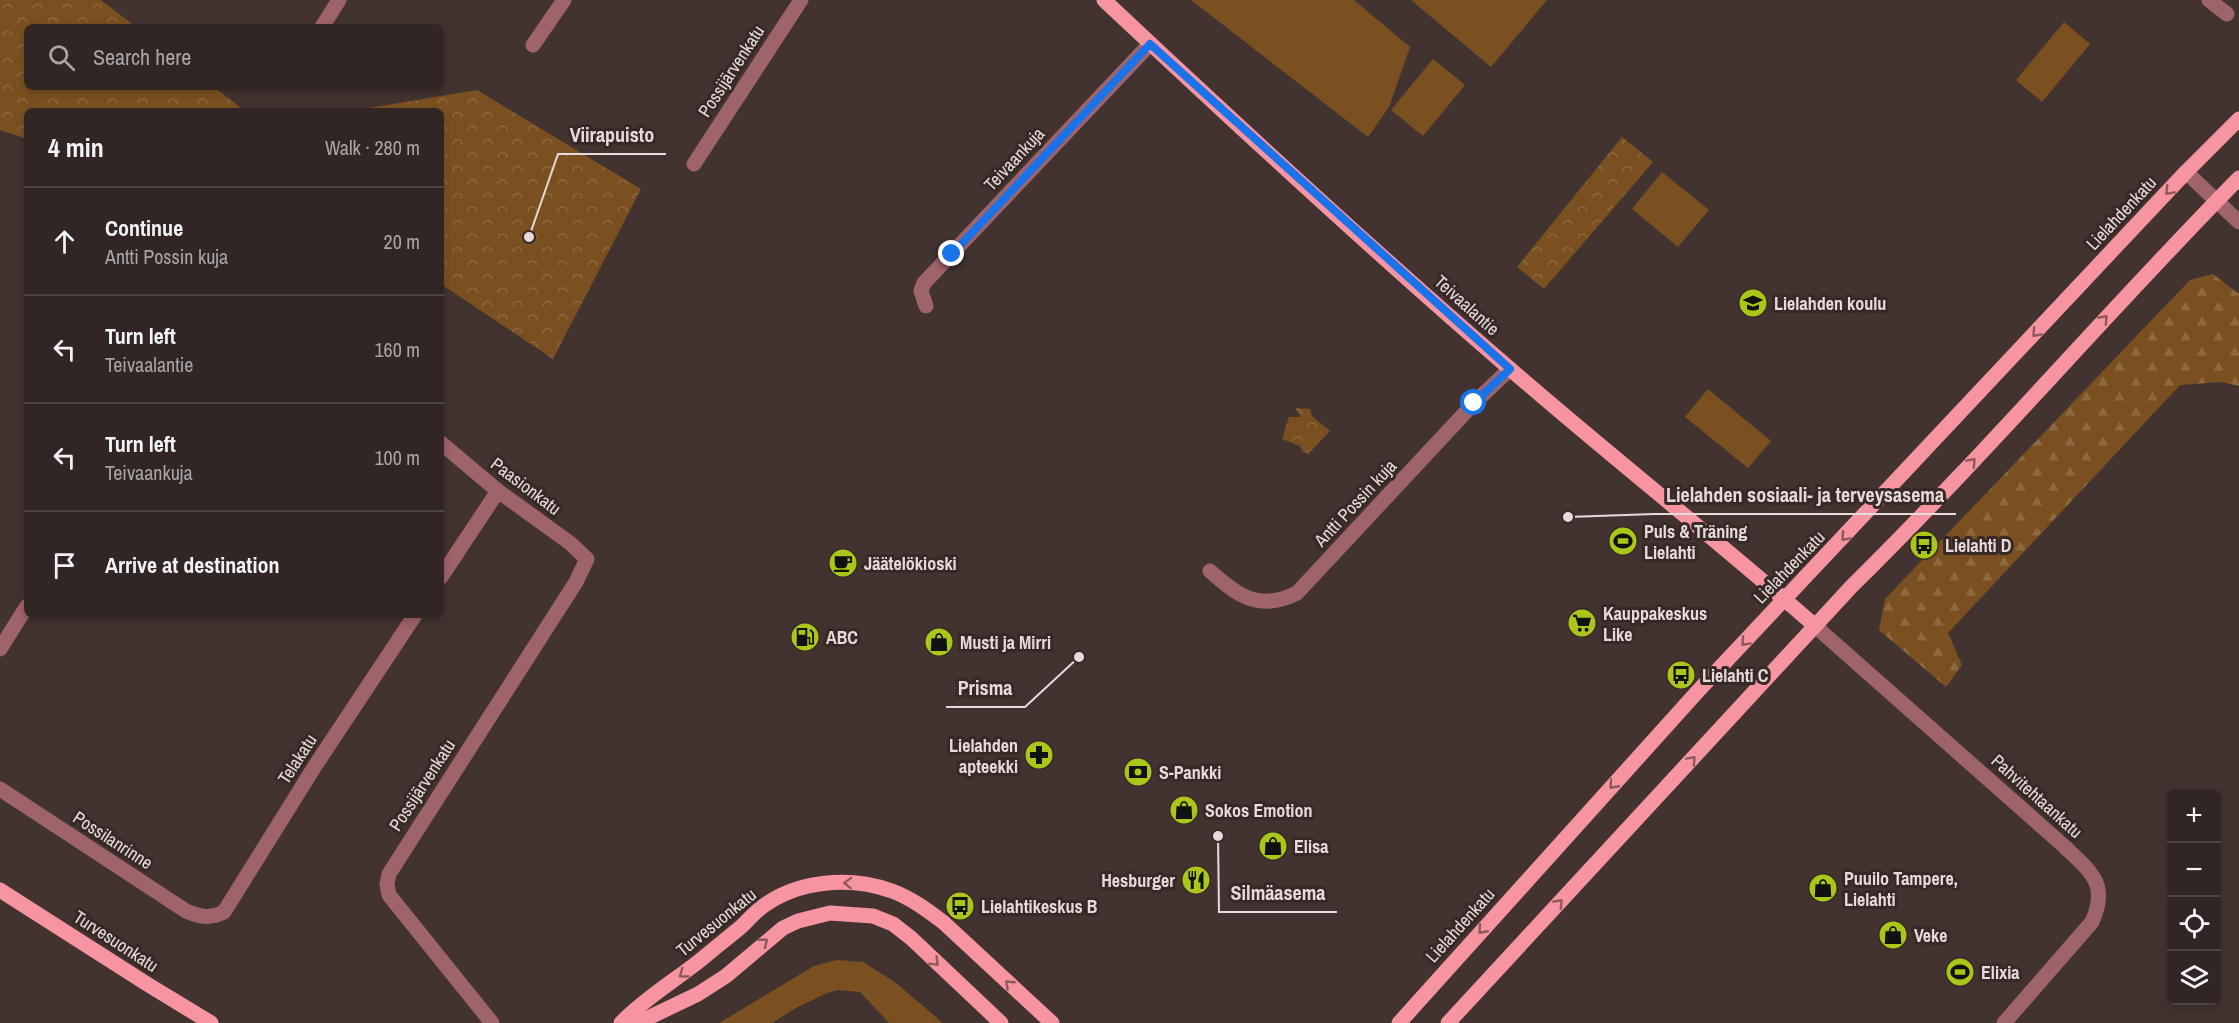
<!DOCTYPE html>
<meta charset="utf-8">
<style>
:root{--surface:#322624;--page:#3a2e2c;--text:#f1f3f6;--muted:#a8a5a6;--line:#4d4341}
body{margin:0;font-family:"Archivo Narrow",sans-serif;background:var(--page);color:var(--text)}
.controls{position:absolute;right:18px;bottom:18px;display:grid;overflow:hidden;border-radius:9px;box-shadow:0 3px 9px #0003}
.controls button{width:54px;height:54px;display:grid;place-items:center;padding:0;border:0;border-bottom:2px solid var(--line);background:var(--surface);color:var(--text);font:30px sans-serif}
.stop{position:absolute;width:18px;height:18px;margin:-14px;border:4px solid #1a73e8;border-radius:50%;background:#fff}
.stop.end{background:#1a73e8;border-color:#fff;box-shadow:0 2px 6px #0008}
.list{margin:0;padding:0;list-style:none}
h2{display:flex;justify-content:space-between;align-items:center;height:78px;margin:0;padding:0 24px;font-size:26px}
h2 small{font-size:20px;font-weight:400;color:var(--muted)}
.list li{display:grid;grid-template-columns:39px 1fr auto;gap:18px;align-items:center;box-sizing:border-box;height:108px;padding:0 24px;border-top:2px solid var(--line)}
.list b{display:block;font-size:22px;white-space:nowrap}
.list p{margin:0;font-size:20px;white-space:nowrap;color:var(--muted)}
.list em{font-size:20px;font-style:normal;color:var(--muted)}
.icon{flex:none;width:33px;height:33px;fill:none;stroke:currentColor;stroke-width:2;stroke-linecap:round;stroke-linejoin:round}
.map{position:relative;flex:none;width:2239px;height:1023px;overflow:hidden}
.search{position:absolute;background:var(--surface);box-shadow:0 3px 9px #0003;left:24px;top:24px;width:420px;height:66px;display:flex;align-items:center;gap:15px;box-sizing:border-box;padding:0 21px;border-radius:9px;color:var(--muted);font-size:22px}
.panel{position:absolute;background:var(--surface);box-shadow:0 3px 9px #0003;left:24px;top:108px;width:420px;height:510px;border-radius:9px}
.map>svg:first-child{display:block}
</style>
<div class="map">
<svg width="2239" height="1023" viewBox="0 0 2239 1023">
<defs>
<pattern id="forest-firs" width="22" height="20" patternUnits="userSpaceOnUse" patternTransform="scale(1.5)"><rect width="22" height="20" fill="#7a5020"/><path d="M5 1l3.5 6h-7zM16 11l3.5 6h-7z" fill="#8d6940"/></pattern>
<pattern id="park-crowns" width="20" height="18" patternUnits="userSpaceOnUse" patternTransform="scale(1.5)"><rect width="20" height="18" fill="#7a5020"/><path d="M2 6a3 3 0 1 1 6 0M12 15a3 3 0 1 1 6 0" fill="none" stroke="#8d6940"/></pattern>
</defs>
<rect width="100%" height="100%" fill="#423330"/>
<!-- grass -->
<g fill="#7a5020">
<path d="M 1191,0 L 1354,0 L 1410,47 L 1389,107 L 1368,137 Z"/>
<path d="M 1411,0 L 1547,0 L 1491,67 Z"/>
<path d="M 2064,22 L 2090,44 L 2042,102 L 2016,80 Z"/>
<path d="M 1433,59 L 1465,85 L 1423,136 L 1391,110 Z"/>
<path d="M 1662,172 L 1709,210 L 1678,247 L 1632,209 Z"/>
<path d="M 1708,389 L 1771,441 L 1748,468 L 1685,417 Z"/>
<path d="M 837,960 L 863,962 L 896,983 L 943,1023 L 889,1023 L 860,992 L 838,990 L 827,993 L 794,1009 L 772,1023 L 719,1023 L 814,966 Z"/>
</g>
<!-- forest -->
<path fill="url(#forest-firs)" d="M 2213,274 L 2239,294 L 2239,386 L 2222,382 L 2180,385 L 1948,633 L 1962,665 L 1946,687 L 1879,630 L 1885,599 L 2190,280 Z"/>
<!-- park -->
<g fill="url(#park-crowns)">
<path d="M 0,0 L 101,0 L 136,27 L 27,27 L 27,87 L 214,87 L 245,111 L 27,111 L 27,139 L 0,130 Z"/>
<path d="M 477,90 L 641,189 L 553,359 L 441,284 L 441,111 L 351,111 Z"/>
<path d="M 1622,137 L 1653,162 L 1544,289 L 1517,267 Z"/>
<path d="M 1295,408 L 1310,409 L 1312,416 L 1330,431 L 1308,454 L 1303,452 L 1300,446 L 1282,439 L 1289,417 L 1301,417 Z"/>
</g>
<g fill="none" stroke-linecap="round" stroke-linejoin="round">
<!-- minor -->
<g stroke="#9f636a" stroke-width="15">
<path d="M 2209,0 L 2227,14"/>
<path d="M 322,27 L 339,0"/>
<path d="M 533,45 L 564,0"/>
<path d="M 694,164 L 801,0"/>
<path d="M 2186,172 L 2239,222"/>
<path d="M 926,306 L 921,291 L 924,283 L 1150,44"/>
<path d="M 441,443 L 498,491 L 570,543 L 587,559 L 576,582 L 389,874 L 387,884 L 389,895 L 492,1023"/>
<path d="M 1210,571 C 1238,596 1259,612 1297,593 L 1476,401 L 1510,369"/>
<path d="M 441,577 L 498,491"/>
<path d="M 1815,626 L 2065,847 C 2091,872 2109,884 2092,922 L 2004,1023"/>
<path d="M 0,649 L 27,606"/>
<path d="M 0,789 L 186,911 C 200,917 211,919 224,912 L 315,766 L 415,615"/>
</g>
<!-- major -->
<g stroke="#f794a1" stroke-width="15">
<path d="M 1104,0 C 1237,125 1371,249 1509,368 C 1610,456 1715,538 1815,626"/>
<path d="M 0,890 L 147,984 L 211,1023"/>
<path d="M 621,1023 C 645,998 676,980 703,958 C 716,947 729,937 742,926 C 748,920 754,913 762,907 C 798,880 850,876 892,891 C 911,898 927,910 943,922 L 1052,1023"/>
<path d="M 624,1023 L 648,1018 L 698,994 L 726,976 L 783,928 L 798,921 L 830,913 L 873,916 L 893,924 L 911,938 L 1001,1023"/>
<path d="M 1399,1023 L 1698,691 L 2186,172 L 2239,119"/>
<path d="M 1448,1023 L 1851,587 C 1985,455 2107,312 2239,178"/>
</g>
</g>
<!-- one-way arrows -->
<defs><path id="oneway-chevron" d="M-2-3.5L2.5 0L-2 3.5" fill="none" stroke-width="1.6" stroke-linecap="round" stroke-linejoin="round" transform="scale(1.5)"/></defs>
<g stroke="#8d595d">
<use href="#oneway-chevron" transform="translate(2169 191) rotate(133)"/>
<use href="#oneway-chevron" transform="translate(2104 319) rotate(-47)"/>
<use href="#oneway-chevron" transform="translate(2036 333) rotate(133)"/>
<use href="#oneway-chevron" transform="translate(1972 462) rotate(-47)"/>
<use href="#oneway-chevron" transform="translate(1845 537) rotate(133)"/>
<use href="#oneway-chevron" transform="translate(1745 642) rotate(133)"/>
<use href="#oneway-chevron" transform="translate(1692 760) rotate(-47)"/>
<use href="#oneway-chevron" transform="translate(1613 785) rotate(132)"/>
<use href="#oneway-chevron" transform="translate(848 883) rotate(-178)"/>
<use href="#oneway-chevron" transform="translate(1559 903) rotate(-47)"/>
<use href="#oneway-chevron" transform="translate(1482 930) rotate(132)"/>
<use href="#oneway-chevron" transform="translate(764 942) rotate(-39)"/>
<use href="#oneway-chevron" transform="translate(935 962) rotate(44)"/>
<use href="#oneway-chevron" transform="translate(683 974) rotate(144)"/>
<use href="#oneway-chevron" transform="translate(1009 984) rotate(-137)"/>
</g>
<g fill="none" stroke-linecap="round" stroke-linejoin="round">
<!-- route -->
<path stroke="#1a73e8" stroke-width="8" d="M 952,254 L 1150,44 L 1510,369 L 1474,403"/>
</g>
<!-- icons -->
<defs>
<g id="school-disc" transform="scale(1.5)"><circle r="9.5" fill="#aac719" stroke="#372926"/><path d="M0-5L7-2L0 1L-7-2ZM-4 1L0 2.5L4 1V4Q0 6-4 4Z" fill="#111"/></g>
<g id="stadium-disc" transform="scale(1.5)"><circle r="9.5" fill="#aac719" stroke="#372926"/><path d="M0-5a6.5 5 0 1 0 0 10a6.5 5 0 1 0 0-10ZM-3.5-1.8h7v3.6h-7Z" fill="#111"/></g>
<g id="bus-disc" transform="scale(1.5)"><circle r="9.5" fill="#aac719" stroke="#372926"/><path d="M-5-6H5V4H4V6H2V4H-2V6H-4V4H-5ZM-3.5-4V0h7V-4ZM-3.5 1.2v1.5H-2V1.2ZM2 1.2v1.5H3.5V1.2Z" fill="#111"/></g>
<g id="cafe-disc" transform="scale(1.5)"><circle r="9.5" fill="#aac719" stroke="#372926"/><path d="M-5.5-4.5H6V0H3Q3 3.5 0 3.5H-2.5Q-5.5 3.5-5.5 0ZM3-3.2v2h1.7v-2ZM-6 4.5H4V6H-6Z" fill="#111"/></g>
<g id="supermarket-disc" transform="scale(1.5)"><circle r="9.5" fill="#aac719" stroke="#372926"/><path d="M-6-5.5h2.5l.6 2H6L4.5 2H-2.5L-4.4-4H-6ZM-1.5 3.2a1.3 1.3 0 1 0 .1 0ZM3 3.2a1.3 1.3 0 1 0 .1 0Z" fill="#111"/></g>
<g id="fuel-disc" transform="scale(1.5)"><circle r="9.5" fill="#aac719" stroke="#372926"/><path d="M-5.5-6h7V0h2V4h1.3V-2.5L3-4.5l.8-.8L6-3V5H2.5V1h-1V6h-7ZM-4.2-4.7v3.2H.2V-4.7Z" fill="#111"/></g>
<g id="shop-disc" transform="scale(1.5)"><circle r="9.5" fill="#aac719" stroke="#372926"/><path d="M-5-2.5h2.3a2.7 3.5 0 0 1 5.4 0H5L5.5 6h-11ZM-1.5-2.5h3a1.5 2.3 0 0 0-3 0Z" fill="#111"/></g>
<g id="pharmacy-disc" transform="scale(1.5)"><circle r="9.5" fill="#aac719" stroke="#372926"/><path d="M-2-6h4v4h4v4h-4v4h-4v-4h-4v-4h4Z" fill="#111"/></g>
<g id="bank-disc" transform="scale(1.5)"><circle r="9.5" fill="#aac719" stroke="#372926"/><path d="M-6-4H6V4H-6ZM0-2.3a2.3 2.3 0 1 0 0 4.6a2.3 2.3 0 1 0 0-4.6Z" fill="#111"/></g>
<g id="restaurant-disc" transform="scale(1.5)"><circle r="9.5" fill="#aac719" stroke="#372926"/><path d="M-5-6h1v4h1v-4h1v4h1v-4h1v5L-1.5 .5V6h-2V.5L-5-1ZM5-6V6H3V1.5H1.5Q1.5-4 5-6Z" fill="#111"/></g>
</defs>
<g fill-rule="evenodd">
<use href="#school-disc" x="1753" y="303"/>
<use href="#stadium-disc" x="1623" y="541"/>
<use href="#bus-disc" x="1924" y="545"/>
<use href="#cafe-disc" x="843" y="563"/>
<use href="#supermarket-disc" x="1582" y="623"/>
<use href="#fuel-disc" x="805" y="637"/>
<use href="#shop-disc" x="939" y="642"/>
<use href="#bus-disc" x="1681" y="675"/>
<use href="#pharmacy-disc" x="1039" y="755"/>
<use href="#bank-disc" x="1138" y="772"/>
<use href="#shop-disc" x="1184" y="810"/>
<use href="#shop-disc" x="1273" y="846"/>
<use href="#restaurant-disc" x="1196" y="880"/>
<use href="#shop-disc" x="1823" y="888"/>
<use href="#bus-disc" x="960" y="906"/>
<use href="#shop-disc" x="1893" y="935"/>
<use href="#stadium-disc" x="1960" y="972"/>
</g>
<g text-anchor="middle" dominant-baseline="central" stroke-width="6" stroke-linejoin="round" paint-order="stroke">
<!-- street labels -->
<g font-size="18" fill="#e6dbda" stroke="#372926">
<text transform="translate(731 71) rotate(-57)">Possijärvenkatu</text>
<text transform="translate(1014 159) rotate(-47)">Teivaankuja</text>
<text transform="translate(2121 213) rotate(-47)">Lielahdenkatu</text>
<text transform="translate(1467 305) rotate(42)">Teivaalantie</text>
<text transform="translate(526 486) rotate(37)">Paasionkatu</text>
<text transform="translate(1355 503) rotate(-47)">Antti Possin kuja</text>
<text transform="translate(1789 567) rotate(-46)">Lielahdenkatu</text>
<text transform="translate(297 759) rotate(-57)">Telakatu</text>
<text transform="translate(422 785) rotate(-57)">Possijärvenkatu</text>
<text transform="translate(2037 796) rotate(42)">Pahvitehtaankatu</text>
<text transform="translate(113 840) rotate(33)">Possilanrinne</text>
<text transform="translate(716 922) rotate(-39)">Turvesuonkatu</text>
<text transform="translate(1460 925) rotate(-48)">Lielahdenkatu</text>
<text transform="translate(116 941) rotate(33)">Turvesuonkatu</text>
</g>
<!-- poi labels -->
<g font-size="18" font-weight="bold" fill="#e6dbda" stroke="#372926" text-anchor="start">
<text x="1774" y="303">Lielahden koulu</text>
<text x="1644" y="531">Puls &amp; Träning<tspan x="1644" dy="21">Lielahti</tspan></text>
<text x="1945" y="545">Lielahti D</text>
<text x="864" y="563">Jäätelökioski</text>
<text x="1603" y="613">Kauppakeskus<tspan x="1603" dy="21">Like</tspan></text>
<text x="826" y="637">ABC</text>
<text x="960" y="642">Musti ja Mirri</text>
<text x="1702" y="675">Lielahti C</text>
<text x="1018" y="745" text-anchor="end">Lielahden<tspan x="1018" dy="21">apteekki</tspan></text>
<text x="1159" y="772">S-Pankki</text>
<text x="1205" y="810">Sokos Emotion</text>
<text x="1294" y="846">Elisa</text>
<text x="1844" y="878">Puuilo Tampere,<tspan x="1844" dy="21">Lielahti</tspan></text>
<text x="1175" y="880" text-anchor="end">Hesburger</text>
<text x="981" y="906">Lielahtikeskus B</text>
<text x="1914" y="935">Veke</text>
<text x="1981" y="972">Elixia</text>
</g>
</g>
<!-- callouts -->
<path fill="none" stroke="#e6dbda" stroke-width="2" d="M529 237L558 154H666M1568 517L1654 514H1956M1079 657L1025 707H946M1218 836L1219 912H1337"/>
<g fill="#e6dbda" stroke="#372926" stroke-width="2">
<circle cx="529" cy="237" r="6"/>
<circle cx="1568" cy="517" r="6"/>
<circle cx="1079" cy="657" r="6"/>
<circle cx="1218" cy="836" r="6"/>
</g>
<g font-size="20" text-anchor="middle" font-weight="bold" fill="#e6dbda" stroke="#372926" stroke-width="6" stroke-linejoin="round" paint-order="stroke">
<text x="612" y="142">Viirapuisto</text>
<text x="1805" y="502">Lielahden sosiaali- ja terveysasema</text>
<text x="985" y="695">Prisma</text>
<text x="1278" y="900">Silmäasema</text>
</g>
</svg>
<div class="controls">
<button>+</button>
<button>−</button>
<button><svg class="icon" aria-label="locate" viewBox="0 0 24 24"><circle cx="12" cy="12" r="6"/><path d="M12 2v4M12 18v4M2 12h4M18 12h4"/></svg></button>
<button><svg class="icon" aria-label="layers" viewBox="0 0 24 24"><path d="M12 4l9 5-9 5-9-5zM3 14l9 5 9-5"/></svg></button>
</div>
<div class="stop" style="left:1474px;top:403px"></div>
<div class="stop end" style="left:952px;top:254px"></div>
<div class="search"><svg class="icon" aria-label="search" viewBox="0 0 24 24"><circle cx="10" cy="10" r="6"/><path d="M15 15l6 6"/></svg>Search here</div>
<section class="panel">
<h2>4 min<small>Walk · 280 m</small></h2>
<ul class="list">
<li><svg class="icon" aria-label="ahead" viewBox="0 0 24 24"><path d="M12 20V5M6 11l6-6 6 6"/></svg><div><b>Continue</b><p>Antti Possin kuja</p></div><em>20 m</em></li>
<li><svg class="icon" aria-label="left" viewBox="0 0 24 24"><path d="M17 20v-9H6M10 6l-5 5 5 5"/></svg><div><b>Turn left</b><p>Teivaalantie</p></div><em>160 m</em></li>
<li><svg class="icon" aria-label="left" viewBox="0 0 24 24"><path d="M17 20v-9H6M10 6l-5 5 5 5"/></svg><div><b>Turn left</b><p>Teivaankuja</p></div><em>100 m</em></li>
<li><svg class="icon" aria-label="arrive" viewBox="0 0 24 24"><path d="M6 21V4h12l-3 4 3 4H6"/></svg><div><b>Arrive at destination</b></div></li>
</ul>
</section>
</div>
